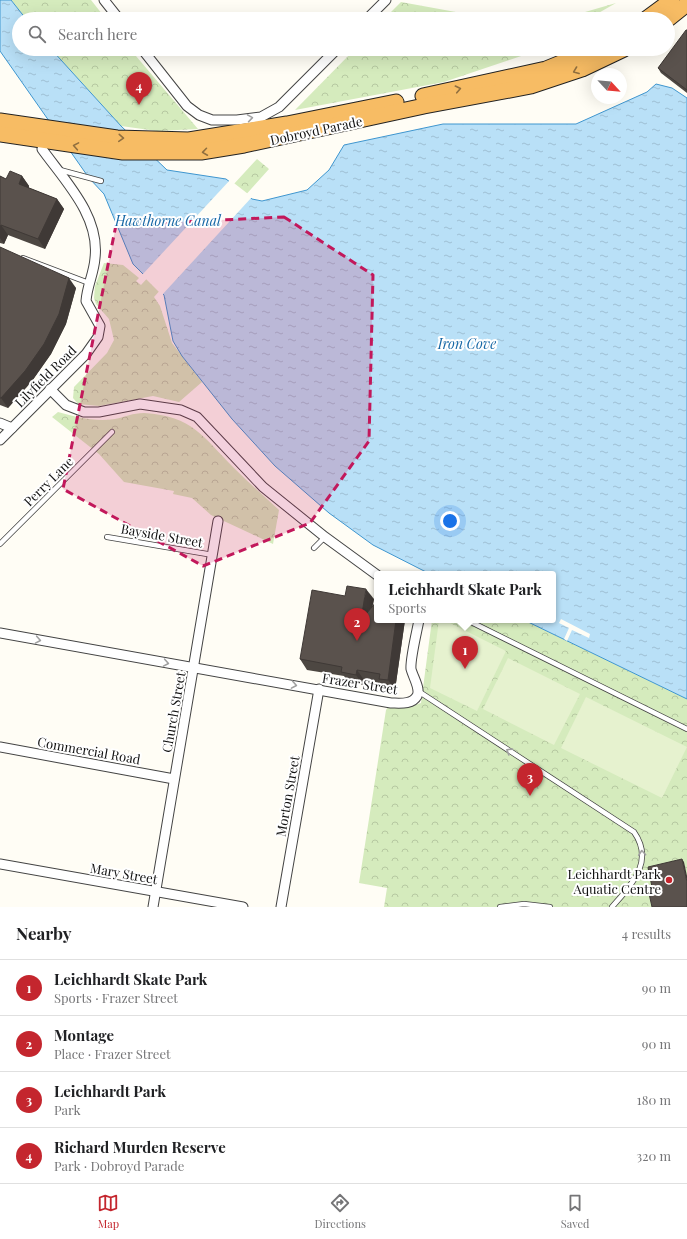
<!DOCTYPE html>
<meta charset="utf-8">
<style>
:root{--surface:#fff;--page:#f2f2f2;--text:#202124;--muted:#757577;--line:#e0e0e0;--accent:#c4262e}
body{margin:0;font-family:"Playfair Display",serif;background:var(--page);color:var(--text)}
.compass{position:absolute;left:591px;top:68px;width:36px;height:36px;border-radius:50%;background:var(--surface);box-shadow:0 4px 16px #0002;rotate:116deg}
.you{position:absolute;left:450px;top:521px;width:14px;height:14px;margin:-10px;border:3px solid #fff;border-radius:50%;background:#1a73e8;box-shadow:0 0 0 6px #1a73e833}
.badge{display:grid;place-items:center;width:26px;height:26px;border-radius:50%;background:var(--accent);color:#fff;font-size:13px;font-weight:700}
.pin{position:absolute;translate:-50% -33px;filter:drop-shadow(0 1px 2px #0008)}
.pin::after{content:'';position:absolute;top:21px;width:14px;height:12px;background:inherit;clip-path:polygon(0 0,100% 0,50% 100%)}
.popup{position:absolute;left:374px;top:571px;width:182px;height:52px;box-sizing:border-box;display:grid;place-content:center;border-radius:4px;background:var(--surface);filter:drop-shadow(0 1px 3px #0005);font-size:13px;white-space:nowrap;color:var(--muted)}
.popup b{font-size:15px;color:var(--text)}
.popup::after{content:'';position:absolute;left:50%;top:100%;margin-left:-8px;border:8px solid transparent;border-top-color:var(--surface)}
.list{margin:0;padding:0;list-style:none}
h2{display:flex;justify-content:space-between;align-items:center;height:52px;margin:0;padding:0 16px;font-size:17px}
h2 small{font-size:13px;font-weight:400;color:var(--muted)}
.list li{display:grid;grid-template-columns:26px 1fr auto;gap:12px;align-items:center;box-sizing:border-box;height:56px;padding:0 16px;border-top:1px solid var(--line)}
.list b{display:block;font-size:15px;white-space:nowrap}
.list p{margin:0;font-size:13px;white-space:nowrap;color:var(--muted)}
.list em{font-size:13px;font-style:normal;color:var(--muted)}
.icon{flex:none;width:22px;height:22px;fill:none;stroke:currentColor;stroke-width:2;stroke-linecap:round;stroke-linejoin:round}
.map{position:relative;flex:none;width:687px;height:907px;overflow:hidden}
.search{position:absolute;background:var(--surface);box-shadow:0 4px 16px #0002;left:12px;right:12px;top:12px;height:44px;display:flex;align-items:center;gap:10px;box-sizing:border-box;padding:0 14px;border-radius:22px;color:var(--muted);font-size:15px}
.sheet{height:276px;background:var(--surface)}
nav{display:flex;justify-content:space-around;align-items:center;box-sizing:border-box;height:56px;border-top:1px solid var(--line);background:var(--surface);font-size:11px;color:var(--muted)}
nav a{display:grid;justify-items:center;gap:2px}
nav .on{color:var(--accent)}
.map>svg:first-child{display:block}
</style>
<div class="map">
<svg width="687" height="907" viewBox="0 0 687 907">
<defs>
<pattern id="park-crowns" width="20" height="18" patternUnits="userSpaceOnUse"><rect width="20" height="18" fill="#d5ebbd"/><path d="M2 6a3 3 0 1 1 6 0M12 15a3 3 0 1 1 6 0" fill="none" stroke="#b6c8a1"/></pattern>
<pattern id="water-ripples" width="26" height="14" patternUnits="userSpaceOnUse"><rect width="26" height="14" fill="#b9e0f7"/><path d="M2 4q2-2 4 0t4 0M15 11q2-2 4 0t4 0" fill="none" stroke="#9ebfd3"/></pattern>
</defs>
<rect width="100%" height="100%" fill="#fffdf5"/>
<!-- park -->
<g fill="url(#park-crowns)">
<path d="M 11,0 L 91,0 L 106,19 L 26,19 Z"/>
<path d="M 401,2 L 494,19 L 384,19 Z"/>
<path d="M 616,3 L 588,19 L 561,19 Z"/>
<path d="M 51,49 L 130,49 L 198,129 L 157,131 L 121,126 Z"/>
<path d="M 355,49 L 536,49 L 527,54 L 444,82 L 295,110 Z"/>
<path d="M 257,159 L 269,169 L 154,297 L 160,306 L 172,343 L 202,382 L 179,402 L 153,396 L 99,406 L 78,404 L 73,398 L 74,387 L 107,353 L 114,340 L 109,319 L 96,304 L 94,298 L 95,286 L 104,263 L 123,265 L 139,278 L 136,281 L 141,285 Z"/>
<path d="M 58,412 C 77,417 94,422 115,419 C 125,417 133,413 144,413 C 193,416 203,437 234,468 C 249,483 264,496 279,510 L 273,544 L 211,515 L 192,498 L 173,494 L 174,491 L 124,482 L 99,454 L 52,417 Z"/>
<path d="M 432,620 L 524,620 L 687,699 L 687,907 L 384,907 L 387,888 L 359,883 L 386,710 L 388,707 L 408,707 L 421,703 Z"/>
</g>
<!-- pitch -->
<g fill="#e6f2cf">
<path d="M 439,620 L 444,620 L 506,651 L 477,711 L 430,688 Z"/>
<path d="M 508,658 L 580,694 L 554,745 L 483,709 Z"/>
<path d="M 586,697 L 687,747 L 662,798 L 561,748 Z"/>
</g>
<!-- water -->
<path fill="url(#water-ripples)" stroke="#3f96cf" d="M 0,0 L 11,0 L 26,19 L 19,19 L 19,49 L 51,49 L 121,126 L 167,170 L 226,179 L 252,199 L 262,201 L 307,190 L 329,170 L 344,145 L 443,124 L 576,124 L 647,92 L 656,84 L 672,88 L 687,98 L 687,699 L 524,620 L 553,620 L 553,574 L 430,574 L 373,545 L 329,513 L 275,466 L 232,419 L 182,356 L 173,341 L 164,295 L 133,264 L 104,194 L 89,178 L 0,51 Z"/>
<!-- pier -->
<g fill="#fffdf5">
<path d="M 230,180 L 252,197 L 162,295 L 142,275 Z"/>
<path d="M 561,619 L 590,634 L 589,638 L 572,630 L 567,641 L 564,639 L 569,628 L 559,623 Z"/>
</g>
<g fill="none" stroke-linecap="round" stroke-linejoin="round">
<!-- service casing -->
<g stroke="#444" stroke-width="6">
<g id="service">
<path d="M 60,170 L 101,181"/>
<path d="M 23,258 L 89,283"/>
<path d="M 107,537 L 213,555"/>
<path d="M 0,544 L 112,432"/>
<path d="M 314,548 L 325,537"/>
<path d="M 467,620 L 687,729"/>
<path d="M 418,691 L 634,832 C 655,862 631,885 612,907"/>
<path d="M 500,907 L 524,904 L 550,907"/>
</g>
</g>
<!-- minor casing -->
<g stroke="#444" stroke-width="11">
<g id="minor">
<path d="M 104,0 L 119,19"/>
<path d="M 367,19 L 386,0"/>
<path d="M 142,49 L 187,106 L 199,115 L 212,120 L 237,120 L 261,117 L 279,107 L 337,49"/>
<path d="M 50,389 L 66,405 L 84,412 L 99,412 L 140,404 L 181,410 L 197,417 L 263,487 L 325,537 L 377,575"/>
<path d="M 0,423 L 12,428"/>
<path d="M 0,440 L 86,354 L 98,337 L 100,326 L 86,301 C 87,286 94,273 95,258 C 100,216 65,181 42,149"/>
<path d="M 0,633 L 391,703 C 399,703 412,705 417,696 C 421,689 413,677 411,669 C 410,659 417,631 419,620"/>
<path d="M 0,747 L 174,779"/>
<path d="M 0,864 L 243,907"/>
<path d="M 153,907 L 218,521"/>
<path d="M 281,907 L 319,689"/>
</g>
</g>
<!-- trunk casing -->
<g stroke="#222" stroke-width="17">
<g id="trunk">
<path d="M 646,19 L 672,0"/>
<path d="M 668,19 L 687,4"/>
<path d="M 423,96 L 546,69 L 595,49"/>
<path d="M 0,121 L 117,138 L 189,140 L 287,124 L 396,102"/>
<path d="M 0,134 L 123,152 L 201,152 L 244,145 L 424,106 L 531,86 L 582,69 L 624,49"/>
</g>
</g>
<!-- service -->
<use href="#service" stroke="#fff" stroke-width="4.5"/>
<!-- minor -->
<use href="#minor" stroke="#fff" stroke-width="9"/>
<!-- trunk -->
<use href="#trunk" stroke="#f7bc64" stroke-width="15"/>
</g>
<!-- wall -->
<g fill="#4d4742">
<path d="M 687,30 L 687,93 L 661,73 L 658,68 Z"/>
<path d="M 0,176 L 6,179 L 22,176 L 29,186 L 29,188 L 57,199 L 64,209 L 45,249 L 8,235 L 4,244 L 0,243 Z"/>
<path d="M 0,248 L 76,288 L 66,324 L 51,354 L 32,381 L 8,408 L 0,405 Z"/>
<path d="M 345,596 L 374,599 L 372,607 L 377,620 L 405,620 L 395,690 L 386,689 L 383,684 L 364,680 L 363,685 L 348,682 L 344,676 L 307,670 L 300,659 Z"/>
</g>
<!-- shaded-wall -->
<g fill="#3f3936">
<path d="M 22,176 L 29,186 L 26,194 L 19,184 Z"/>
<path d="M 57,199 L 64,209 L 45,249 L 38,239 Z"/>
<path d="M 1,225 L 8,235 L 4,244 L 0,238 L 0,227 Z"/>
<path d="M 69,278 L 76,288 L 66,324 L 51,354 L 32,381 L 8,408 L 1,398 Z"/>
<path d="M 366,589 L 374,599 L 368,630 L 361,620 Z"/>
<path d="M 396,620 L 405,620 L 395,690 L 388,680 Z"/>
<path d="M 357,670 L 364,680 L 363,685 L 356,675 Z"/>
<path d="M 682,859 L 684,862 L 687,876 L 687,882 Z"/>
</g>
<!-- building -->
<g fill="#5a524d" stroke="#3f3936">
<path d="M 686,30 L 687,30 L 687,90 L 658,68 Z"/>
<path d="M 10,171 L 22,176 L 19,184 L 57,199 L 38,239 L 1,225 L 0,227 L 0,176 L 6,179 Z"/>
<path d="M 0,247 L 69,278 L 59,314 L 44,344 L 25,371 L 1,398 L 0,398 Z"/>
<path d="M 347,586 L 366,589 L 361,620 L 377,601 L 377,620 L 396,620 L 388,680 L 379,679 L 380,674 L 357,670 L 356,675 L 341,672 L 342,667 L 300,659 L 312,590 L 345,596 Z"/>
<path d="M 682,859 L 687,882 L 687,907 L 652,907 L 648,889 L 652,887 L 648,867 Z"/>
</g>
<!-- one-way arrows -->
<defs><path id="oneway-chevron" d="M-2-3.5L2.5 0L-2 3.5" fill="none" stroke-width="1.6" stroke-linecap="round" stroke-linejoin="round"/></defs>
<g stroke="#906f3f">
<use href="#oneway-chevron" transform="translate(576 71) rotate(159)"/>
<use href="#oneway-chevron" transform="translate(458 89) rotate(-12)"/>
<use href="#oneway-chevron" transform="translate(121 138) rotate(4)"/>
<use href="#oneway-chevron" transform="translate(76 146) rotate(-170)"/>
<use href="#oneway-chevron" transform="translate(205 152) rotate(172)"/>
</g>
<g stroke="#a0a0a0">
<use href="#oneway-chevron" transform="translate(250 118) rotate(-9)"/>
<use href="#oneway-chevron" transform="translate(38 640) rotate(10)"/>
<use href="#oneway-chevron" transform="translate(166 663) rotate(10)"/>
<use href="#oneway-chevron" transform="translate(294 685) rotate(10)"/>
<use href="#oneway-chevron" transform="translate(509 751) rotate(-148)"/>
<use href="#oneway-chevron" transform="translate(642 853) rotate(-95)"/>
</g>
<!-- marked area -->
<path fill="#c2185b" fill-opacity="0.2" stroke="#c2185b" stroke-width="3" stroke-dasharray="8 5" stroke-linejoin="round" d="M 284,217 L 373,275 L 369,441 L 310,523 L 203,566 L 63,489 L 116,225 Z"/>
<!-- markers -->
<circle fill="#c4262e" stroke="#fff" stroke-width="1.5" cx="669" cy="880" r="4"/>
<g text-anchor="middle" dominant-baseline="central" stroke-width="4" stroke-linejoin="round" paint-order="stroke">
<!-- street labels -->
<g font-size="13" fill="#111" stroke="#fff">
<text transform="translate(316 130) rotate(-12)">Dobroyd Parade</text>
<text transform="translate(45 376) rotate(-45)">Lilyfield Road</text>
<text transform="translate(48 481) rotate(-45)">Perry Lane</text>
<text transform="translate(162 535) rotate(10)">Bayside Street</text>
<text transform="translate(360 683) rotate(9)">Frazer Street</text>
<text transform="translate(173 712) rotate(-80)">Church Street</text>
<text transform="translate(89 750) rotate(10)">Commercial Road</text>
<text transform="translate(287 796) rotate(-80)">Morton Street</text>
<text transform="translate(124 873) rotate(10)">Mary Street</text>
</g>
<!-- poi labels -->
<g font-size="13" fill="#111" stroke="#fff" text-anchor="end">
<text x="661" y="873">Leichhardt Park<tspan x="661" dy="15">Aquatic Centre</tspan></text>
</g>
<!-- water labels -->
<g font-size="14" font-style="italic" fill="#1768a6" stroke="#fff">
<text x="168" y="220">Hawthorne Canal</text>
<text x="467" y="343">Iron Cove</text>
</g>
</g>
</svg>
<svg class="compass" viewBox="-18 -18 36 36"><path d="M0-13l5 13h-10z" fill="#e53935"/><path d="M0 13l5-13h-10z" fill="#757577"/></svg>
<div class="you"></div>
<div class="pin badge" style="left:465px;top:669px">1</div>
<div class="popup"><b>Leichhardt Skate Park</b>Sports</div>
<div class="pin badge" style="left:357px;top:641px">2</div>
<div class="pin badge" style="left:530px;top:796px">3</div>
<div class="pin badge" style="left:139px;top:105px">4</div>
<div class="search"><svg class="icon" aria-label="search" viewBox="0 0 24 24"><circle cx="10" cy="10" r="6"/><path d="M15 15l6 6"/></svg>Search here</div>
</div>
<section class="sheet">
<h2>Nearby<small>4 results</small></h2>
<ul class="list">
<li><span class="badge">1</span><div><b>Leichhardt Skate Park</b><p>Sports · Frazer Street</p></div><em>90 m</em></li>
<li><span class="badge">2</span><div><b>Montage</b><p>Place · Frazer Street</p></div><em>90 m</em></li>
<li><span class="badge">3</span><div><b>Leichhardt Park</b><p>Park</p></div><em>180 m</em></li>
<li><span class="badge">4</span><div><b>Richard Murden Reserve</b><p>Park · Dobroyd Parade</p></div><em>320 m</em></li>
</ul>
</section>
<nav>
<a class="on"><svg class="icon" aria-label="map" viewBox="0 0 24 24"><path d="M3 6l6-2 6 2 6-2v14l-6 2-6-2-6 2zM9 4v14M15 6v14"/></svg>Map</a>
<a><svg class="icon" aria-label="directions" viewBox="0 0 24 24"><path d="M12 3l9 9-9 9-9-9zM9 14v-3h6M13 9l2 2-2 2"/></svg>Directions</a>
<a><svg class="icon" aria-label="saved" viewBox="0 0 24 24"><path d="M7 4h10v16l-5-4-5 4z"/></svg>Saved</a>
</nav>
